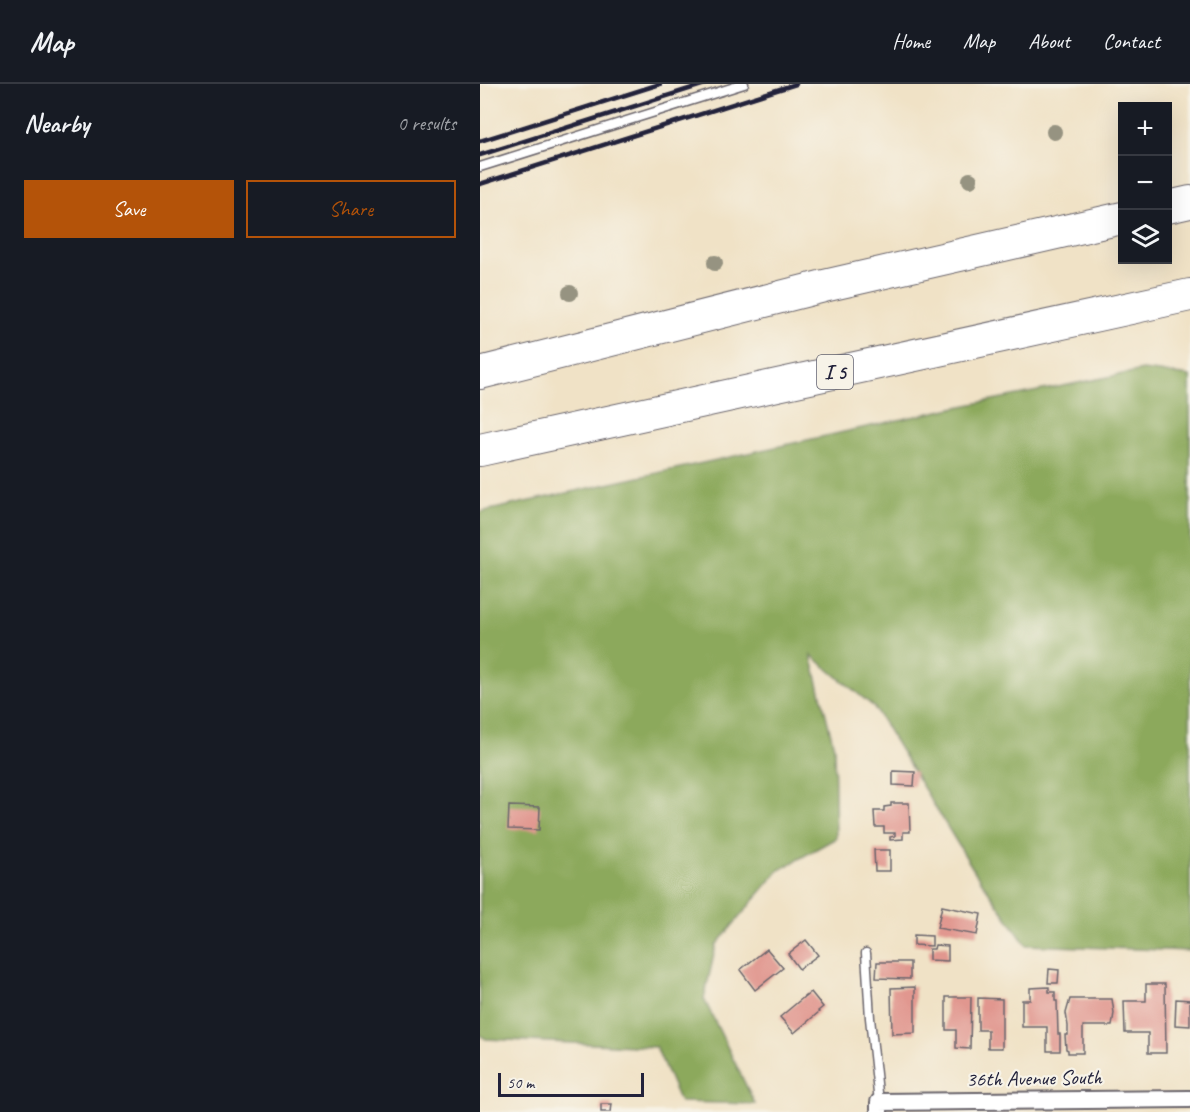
<!DOCTYPE html>
<meta charset="utf-8">
<style>
:root{--surface:#171b24;--page:#20242c;--text:#f1f3f6;--muted:#9ea1a6;--line:#363941;--accent:#b45309}
body{margin:0;font-family:Caveat,sans-serif;background:var(--page);color:var(--text)}
.controls{position:absolute;right:18px;top:18px;display:grid;overflow:hidden;border-radius:0px;box-shadow:0 6px 24px #0002}
.controls button{width:54px;height:54px;display:grid;place-items:center;padding:0;border:0;border-bottom:2px solid var(--line);background:var(--surface);color:var(--text);font:30px sans-serif}
.scale{position:absolute;left:18px;bottom:15px;width:146px;box-sizing:border-box;padding-left:6px;border:3px solid #22223b;border-top:0;font-size:16px;line-height:21px;white-space:nowrap;color:#22223b;-webkit-text-stroke:4px #f7f3e8;paint-order:stroke}
.list{margin:0;padding:0;list-style:none}
h2{display:flex;justify-content:space-between;align-items:center;height:78px;margin:0;padding:0 24px;font-size:26px}
h2 small{font-size:20px;font-weight:400;color:var(--muted)}
.actions{display:flex;gap:12px;padding:18px 24px}
.actions a{flex:1;padding:14px 0;border:2px solid var(--accent);border-radius:0px;text-align:center;font-size:21px;color:var(--accent)}
.actions .main{background:var(--accent);color:#fff}
.icon{flex:none;width:33px;height:33px;fill:none;stroke:currentColor;stroke-width:2;stroke-linecap:round;stroke-linejoin:round}
.map{position:relative;flex:none;width:710px;height:1028px;overflow:hidden}
header{display:flex;align-items:center;gap:36px;box-sizing:border-box;height:84px;padding:0 30px;background:var(--surface);border-bottom:2px solid var(--line)}
header strong{font-size:28px}
nav{display:flex;gap:33px;margin-inline-start:auto;font-size:21px}
main{display:flex}
aside{flex:1;background:var(--surface)}
.map>svg:first-child{display:block}
</style>
<header>
<strong>Map</strong>
<nav><a>Home</a><a>Map</a><a>About</a><a>Contact</a></nav>
</header>
<main>
<aside>
<h2>Nearby<small>0 results</small></h2>
<ul class="list">
</ul>
<div class="actions"><a class="main">Save</a><a>Share</a></div>
</aside>
<div class="map">
<svg width="710" height="1028" viewBox="0 0 710 1028">
<rect width="100%" height="100%" fill="#f7f3e8"/>
<filter id="ink" filterUnits="userSpaceOnUse"><feTurbulence type="fractalNoise" baseFrequency=".0167" numOctaves="2"/><feDisplacementMap in="SourceGraphic" scale="12" xChannelSelector="R" yChannelSelector="G"/><feConvolveMatrix kernelMatrix="1 2 1 2 8 2 1 2 1" color-interpolation-filters="sRGB"/></filter>
<filter id="wash" filterUnits="userSpaceOnUse"><feTurbulence type="fractalNoise" baseFrequency=".008" numOctaves="4" result="noise"/><feDisplacementMap in="SourceGraphic" scale="24" xChannelSelector="R" yChannelSelector="G"/><feGaussianBlur stdDeviation="1.35" result="paint"/><feColorMatrix in="noise" values="0 0 0 0 0 0 0 0 0 0 0 0 0 0 0 0 0 1.4 0 .05"/><feComposite in="paint" operator="in"/></filter>
<g filter="url(#wash)">
<rect width="100%" height="100%" fill="#f0e2c6"/>
<!-- forest -->
<path fill="#8ca95c" stroke="#57664c" stroke-width="1.5" d="M 663,286 L 710,292 L 710,867 L 546,861 L 495,788 L 394,623 L 331,571 L 354,663 L 356,754 L 299,786 L 236,861 L 224,915 L 275,1020 L 200,1018 L 176,963 L 6,955 L 0,951 L 0,428 L 477,323 Z"/>
<g id="blocks">
<!-- building -->
<g fill="#e1978f">
<path d="M 413,687 L 435,688 L 434,702 L 413,701 Z"/>
<path d="M 411,719 L 429,719 L 430,748 L 423,748 L 423,755 L 410,756 L 410,753 L 415,752 L 415,749 L 404,749 L 404,743 L 395,743 L 394,727 L 404,727 L 404,723 L 411,722 Z"/>
<path d="M 29,722 L 60,723 L 59,746 L 28,745 Z"/>
<path d="M 394,766 L 410,766 L 410,787 L 395,787 Z"/>
<path d="M 462,822 L 501,830 L 497,851 L 457,844 Z"/>
<path d="M 434,851 L 452,852 L 452,862 L 434,861 Z"/>
<path d="M 326,856 L 338,871 L 319,885 L 308,870 Z"/>
<path d="M 455,861 L 468,862 L 468,877 L 449,876 L 449,865 L 454,865 Z"/>
<path d="M 287,865 L 303,884 L 275,906 L 260,886 Z"/>
<path d="M 397,878 L 430,878 L 430,895 L 396,894 Z"/>
<path d="M 569,885 L 579,886 L 578,899 L 568,899 Z"/>
<path d="M 666,900 L 685,900 L 686,969 L 668,969 L 668,949 L 645,949 L 644,917 L 666,917 Z"/>
<path d="M 435,903 L 435,949 L 412,950 L 411,904 Z"/>
<path d="M 569,903 L 569,908 L 575,908 L 575,917 L 577,917 L 578,950 L 580,950 L 580,967 L 567,967 L 567,943 L 542,943 L 542,916 L 550,916 L 550,904 Z"/>
<path d="M 331,908 L 343,923 L 338,927 L 339,928 L 314,949 L 300,933 L 325,912 L 325,913 Z"/>
<path d="M 466,913 L 491,913 L 490,965 L 476,964 L 476,946 L 466,946 Z"/>
<path d="M 498,914 L 522,915 L 522,964 L 508,964 L 508,946 L 498,946 Z"/>
<path d="M 590,915 L 632,915 L 634,929 L 632,942 L 603,942 L 603,969 L 588,969 L 588,966 L 586,965 L 585,951 L 588,951 L 588,942 L 586,929 Z"/>
<path d="M 696,915 L 710,916 L 710,942 L 695,941 Z"/>
<path d="M 121,1020 L 132,1020 L 131,1028 L 121,1028 Z"/>
</g>
</g>
</g>
<g filter="url(#ink)">
<use href="#blocks" fill-opacity="0" stroke="#6a656c" stroke-width="1.5"/>
<g fill="none" stroke-linecap="round" stroke-linejoin="round">
<!-- service casing -->
<g stroke="#6a656c" stroke-width="11">
<g id="service">
<path d="M 0,83 L 264,0"/>
<path d="M 386,869 L 390,934 L 399,1018"/>
</g>
</g>
<!-- minor casing -->
<g stroke="#6a656c" stroke-width="20">
<path id="minor" d="M 399,1028 L 399,1018 L 710,1015"/>
</g>
<!-- motorway casing -->
<g stroke="#6a656c" stroke-width="34">
<g id="motorway">
<path d="M 688,123 L 710,118"/>
<path d="M 0,289 L 344,202 L 642,134"/>
<path d="M 0,366 L 710,211"/>
</g>
</g>
<!-- service -->
<use href="#service" stroke="#fff" stroke-width="8"/>
<!-- minor -->
<use href="#minor" stroke="#fff" stroke-width="16"/>
<!-- motorway -->
<use href="#motorway" stroke="#fff" stroke-width="32"/>
<!-- rail -->
<g stroke="#22223b" stroke-width="4.5">
<path d="M 0,57 L 180,0"/>
<path d="M 0,71 L 225,0"/>
<path d="M 0,100 L 316,0"/>
</g>
</g>
<!-- trees -->
<g fill="#969381">
<circle cx="574" cy="48" r="8"/>
<circle cx="490" cy="96" r="8"/>
<circle cx="235" cy="179" r="8"/>
<circle cx="90" cy="209" r="8"/>
</g>
</g>
<g text-anchor="middle" dominant-baseline="central" stroke-width="4.5" stroke-linejoin="round" paint-order="stroke">
<!-- shield labels -->
<rect fill="#f7f3e8" stroke="#62616f" stroke-width="1.5" x="337" y="271" width="36" height="34" rx="4.5"/>
<g font-size="20" font-weight="bold" fill="#22223b">
<text x="355" y="288">I 5</text>
</g>
<!-- street labels -->
<g font-size="21" fill="#22223b" stroke="#f7f3e8">
<text transform="translate(554 994) rotate(-1)">36th Avenue South</text>
</g>
</g>
</svg>
<div class="controls">
<button>+</button>
<button>−</button>
<button><svg class="icon" aria-label="layers" viewBox="0 0 24 24"><path d="M12 4l9 5-9 5-9-5zM3 14l9 5 9-5"/></svg></button>
</div>
<div class="scale">50 m</div>
</div>
</main>
